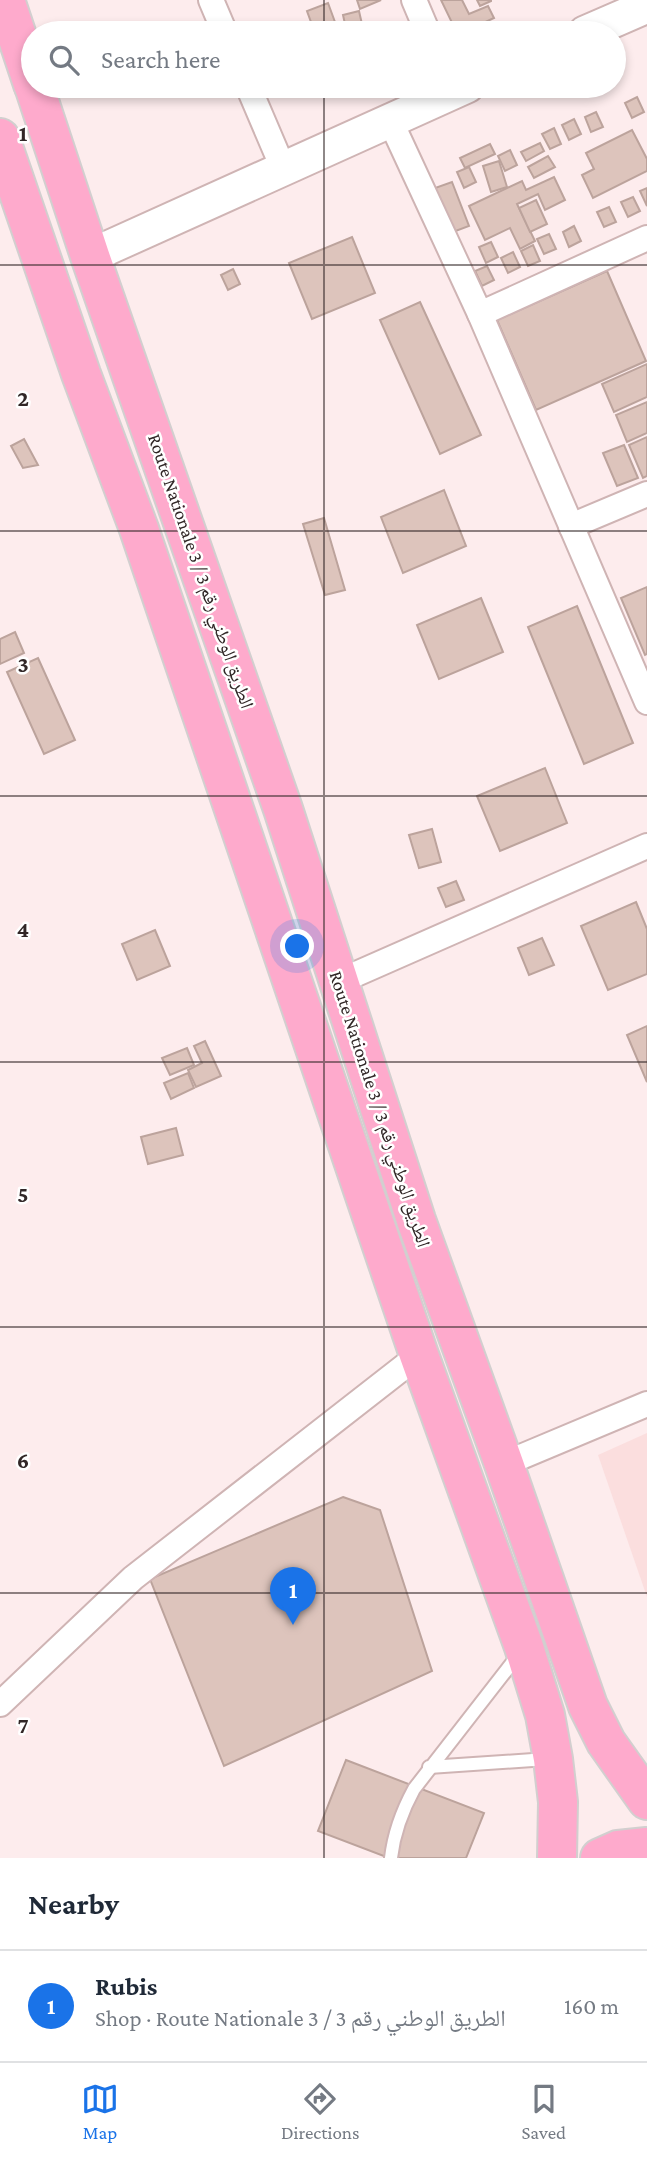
<!DOCTYPE html>
<meta charset="utf-8">
<style>
:root{--surface:#fff;--page:#f2f2f3;--text:#1f2937;--muted:#747a83;--line:#e0e1e3;--accent:#1a73e8}
body{margin:0;font-family:"Crimson Pro","Noto Naskh Arabic",serif;background:var(--page);color:var(--text)}
.you{position:absolute;left:298px;top:947px;width:24px;height:24px;margin:-18px;border:5px solid #fff;border-radius:50%;background:#1a73e8;box-shadow:0 0 0 10px #1a73e833}
.badge{display:grid;place-items:center;width:46px;height:46px;border-radius:50%;background:var(--accent);color:#fff;font-size:23px;font-weight:700}
.pin{position:absolute;translate:-50% -58px;filter:drop-shadow(0 2px 4px #0008)}
.pin::after{content:'';position:absolute;top:37px;width:24px;height:21px;background:inherit;clip-path:polygon(0 0,100% 0,50% 100%)}
.list{margin:0;padding:0;list-style:none}
h2{display:flex;justify-content:space-between;align-items:center;height:91px;margin:0;padding:0 28px;font-size:30px}
h2 small{font-size:23px;font-weight:400;color:var(--muted)}
.list li{display:grid;grid-template-columns:46px 1fr auto;gap:21px;align-items:center;box-sizing:border-box;height:112px;padding:0 28px;border-top:2px solid var(--line)}
.list b{display:block;font-size:26px;white-space:nowrap}
.list p{margin:0;font-size:23px;white-space:nowrap;color:var(--muted)}
.list em{font-size:23px;font-style:normal;color:var(--muted)}
.icon{flex:none;width:38px;height:38px;fill:none;stroke:currentColor;stroke-width:2;stroke-linecap:round;stroke-linejoin:round}
.map{position:relative;flex:none;width:647px;height:1858px;overflow:hidden}
.search{position:absolute;background:var(--surface);box-shadow:0 4px 10px #0003;left:21px;right:21px;top:21px;height:77px;display:flex;align-items:center;gap:18px;box-sizing:border-box;padding:0 24px;border-radius:38px;color:var(--muted);font-size:26px}
.sheet{height:203px;background:var(--surface)}
nav{display:flex;justify-content:space-around;align-items:center;box-sizing:border-box;height:98px;border-top:2px solid var(--line);background:var(--surface);font-size:19px;color:var(--muted)}
nav a{display:grid;justify-items:center;gap:4px}
nav .on{color:var(--accent)}
.map>svg:first-child{display:block}
</style>
<div class="map">
<svg width="647" height="1858" viewBox="0 0 647 1858">
<rect width="100%" height="100%" fill="#fdeced"/>
<!-- built -->
<path fill="#fbdede" d="M 647,1433 L 647,1597 L 598,1455 Z"/>
<!-- building -->
<g fill="#ddc4bc" stroke="#bca39c" stroke-width="2">
<path d="M 357,0 L 381,0 L 360,9 Z"/>
<path d="M 441,0 L 462,0 L 469,14 L 488,6 L 494,18 L 462,33 L 457,33 Z"/>
<path d="M 477,0 L 491,0 L 491,1 L 480,6 Z"/>
<path d="M 328,3 L 339,33 L 315,33 L 307,11 Z"/>
<path d="M 359,11 L 364,33 L 347,33 L 343,15 Z"/>
<path d="M 637,97 L 644,112 L 632,118 L 625,103 Z"/>
<path d="M 596,112 L 603,127 L 591,132 L 585,117 Z"/>
<path d="M 574,119 L 581,134 L 569,140 L 562,125 Z"/>
<path d="M 554,128 L 561,144 L 550,149 L 542,134 Z"/>
<path d="M 632,130 L 647,159 L 647,171 L 593,198 L 582,175 L 594,169 L 586,153 Z"/>
<path d="M 540,143 L 544,151 L 526,161 L 521,152 Z"/>
<path d="M 490,144 L 495,154 L 465,168 L 460,158 Z"/>
<path d="M 510,150 L 517,165 L 505,171 L 498,156 Z"/>
<path d="M 548,156 L 555,167 L 534,178 L 528,167 Z"/>
<path d="M 499,161 L 507,187 L 491,192 L 483,166 Z"/>
<path d="M 469,167 L 476,182 L 464,188 L 457,172 Z"/>
<path d="M 554,177 L 565,200 L 545,210 L 538,194 L 517,204 L 535,241 L 520,249 L 510,228 L 485,240 L 469,206 L 522,181 L 526,190 Z"/>
<path d="M 452,182 L 469,226 L 453,232 L 435,188 Z"/>
<path d="M 647,188 L 647,206 L 640,191 Z"/>
<path d="M 633,197 L 640,211 L 628,217 L 621,202 Z"/>
<path d="M 536,200 L 547,224 L 530,232 L 519,208 Z"/>
<path d="M 609,207 L 616,222 L 604,227 L 597,212 Z"/>
<path d="M 574,226 L 581,241 L 569,247 L 563,232 Z"/>
<path d="M 549,234 L 556,249 L 544,254 L 537,239 Z"/>
<path d="M 352,237 L 375,293 L 312,319 L 289,263 Z"/>
<path d="M 491,242 L 498,257 L 486,263 L 479,247 Z"/>
<path d="M 533,245 L 540,261 L 528,266 L 521,251 Z"/>
<path d="M 513,252 L 520,267 L 508,273 L 501,258 Z"/>
<path d="M 487,266 L 494,280 L 482,286 L 475,271 Z"/>
<path d="M 233,269 L 240,284 L 228,290 L 221,275 Z"/>
<path d="M 607,271 L 646,361 L 536,410 L 497,320 Z"/>
<path d="M 420,302 L 481,435 L 440,454 L 380,320 Z"/>
<path d="M 647,364 L 647,397 L 614,412 L 602,384 Z"/>
<path d="M 647,402 L 647,433 L 627,442 L 616,415 Z"/>
<path d="M 647,437 L 647,476 L 643,478 L 629,445 Z"/>
<path d="M 24,439 L 38,465 L 23,468 L 11,446 Z"/>
<path d="M 624,445 L 638,478 L 617,486 L 603,453 Z"/>
<path d="M 444,490 L 466,546 L 403,573 L 381,517 Z"/>
<path d="M 324,518 L 345,590 L 325,595 L 303,524 Z"/>
<path d="M 647,587 L 647,654 L 645,655 L 621,598 Z"/>
<path d="M 481,598 L 503,652 L 439,679 L 417,625 Z"/>
<path d="M 577,606 L 633,743 L 584,764 L 528,627 Z"/>
<path d="M 15,632 L 24,653 L 0,664 L 0,639 Z"/>
<path d="M 38,658 L 75,740 L 44,754 L 7,672 Z"/>
<path d="M 545,768 L 567,823 L 500,851 L 477,796 Z"/>
<path d="M 432,829 L 441,862 L 419,868 L 409,835 Z"/>
<path d="M 456,881 L 464,900 L 446,907 L 438,888 Z"/>
<path d="M 636,902 L 647,929 L 647,974 L 608,990 L 581,926 Z"/>
<path d="M 155,930 L 170,966 L 137,980 L 122,944 Z"/>
<path d="M 542,938 L 554,965 L 529,975 L 518,948 Z"/>
<path d="M 647,1026 L 647,1082 L 627,1035 Z"/>
<path d="M 205,1041 L 221,1076 L 196,1087 L 188,1070 L 202,1063 L 194,1046 Z"/>
<path d="M 187,1048 L 194,1065 L 170,1075 L 162,1058 Z"/>
<path d="M 188,1073 L 194,1088 L 171,1099 L 164,1083 Z"/>
<path d="M 176,1128 L 183,1155 L 148,1164 L 141,1137 Z"/>
<path d="M 343,1497 L 380,1510 L 432,1671 L 224,1766 L 150,1579 Z"/>
<path d="M 346,1760 L 484,1813 L 466,1858 L 389,1858 L 318,1831 Z"/>
</g>
<g fill="none" stroke-linecap="round" stroke-linejoin="round">
<!-- lane casing -->
<g stroke="#cfb4b4" stroke-width="16">
<g id="lane">
<path d="M 429,1767 L 547,1759"/>
<path d="M 391,1858 C 394,1832 402,1811 414,1789 L 519,1654"/>
</g>
</g>
<!-- street casing -->
<g stroke="#cfb4b4" stroke-width="28">
<g id="street">
<path d="M 211,0 L 225,33"/>
<path d="M 414,0 L 428,33"/>
<path d="M 248,86 L 283,168"/>
<path d="M 390,120 L 480,314 L 647,238"/>
<path d="M 480,314 L 647,702"/>
<path d="M 571,526 L 647,494"/>
<path d="M 338,982 L 647,846"/>
<path d="M 504,1464 L 647,1404"/>
<path d="M 0,1704 L 133,1578 L 419,1355"/>
</g>
</g>
<!-- secondary casing -->
<g stroke="#cfb4b4" stroke-width="37">
<g id="secondary">
<path d="M 585,33 L 647,6"/>
<path d="M 90,256 L 467,86"/>
</g>
</g>
<!-- highway casing -->
<g stroke="#d2cfcf" stroke-width="42">
<g id="highway">
<path d="M 5,0 L 33,84"/>
<path d="M 34,86 L 90,256 L 283,809 L 416,1220 L 504,1464 L 588,1706 L 606,1742 L 647,1800"/>
<path d="M 0,138 L 81,374 L 139,529 L 419,1355 L 524,1647 L 545,1715 L 553,1759 L 558,1802 L 557,1858"/>
<path d="M 600,1858 L 618,1850 L 647,1847"/>
</g>
</g>
<!-- lane -->
<use href="#lane" stroke="#fff" stroke-width="12"/>
<!-- street -->
<use href="#street" stroke="#fff" stroke-width="24"/>
<!-- secondary -->
<use href="#secondary" stroke="#fff" stroke-width="33"/>
<!-- highway -->
<use href="#highway" stroke="#feaacc" stroke-width="38"/>
</g>
<!-- grid -->
<path fill="none" stroke="#312727" stroke-width="2" stroke-opacity="0.55" d="M 324,0 L 324,33M 324,86 L 324,1858M 0,265 L 647,265M 0,531 L 647,531M 0,796 L 647,796M 0,1062 L 647,1062M 0,1327 L 647,1327M 0,1593 L 647,1593"/>
<g text-anchor="middle" dominant-baseline="central" stroke-width="5" stroke-linejoin="round" paint-order="stroke">
<!-- street labels -->
<g font-size="19" fill="#312727" stroke="#fff">
<text transform="translate(201 571) rotate(71)">Route Nationale 3 / الطريق الوطني رقم 3</text>
<text transform="translate(380 1109) rotate(72)">Route Nationale 3 / الطريق الوطني رقم 3</text>
</g>
</g>
<g font-size="23" text-anchor="middle" font-weight="bold" fill="#312727" stroke="#fff" stroke-width="5" stroke-linejoin="round" paint-order="stroke">
<text x="23" y="141">1</text>
<text x="23" y="406">2</text>
<text x="23" y="672">3</text>
<text x="23" y="937">4</text>
<text x="23" y="1202">5</text>
<text x="23" y="1468">6</text>
<text x="23" y="1733">7</text>
</g>
</svg>
<div class="you"></div>
<div class="pin badge" style="left:293px;top:1625px">1</div>
<div class="search"><svg class="icon" aria-label="search" viewBox="0 0 24 24"><circle cx="10" cy="10" r="6"/><path d="M15 15l6 6"/></svg>Search here</div>
</div>
<section class="sheet">
<h2>Nearby<small></small></h2>
<ul class="list">
<li><span class="badge">1</span><div><b>Rubis</b><p>Shop · Route Nationale 3 / الطريق الوطني رقم 3</p></div><em>160 m</em></li>
</ul>
</section>
<nav>
<a class="on"><svg class="icon" aria-label="map" viewBox="0 0 24 24"><path d="M3 6l6-2 6 2 6-2v14l-6 2-6-2-6 2zM9 4v14M15 6v14"/></svg>Map</a>
<a><svg class="icon" aria-label="directions" viewBox="0 0 24 24"><path d="M12 3l9 9-9 9-9-9zM9 14v-3h6M13 9l2 2-2 2"/></svg>Directions</a>
<a><svg class="icon" aria-label="saved" viewBox="0 0 24 24"><path d="M7 4h10v16l-5-4-5 4z"/></svg>Saved</a>
</nav>
